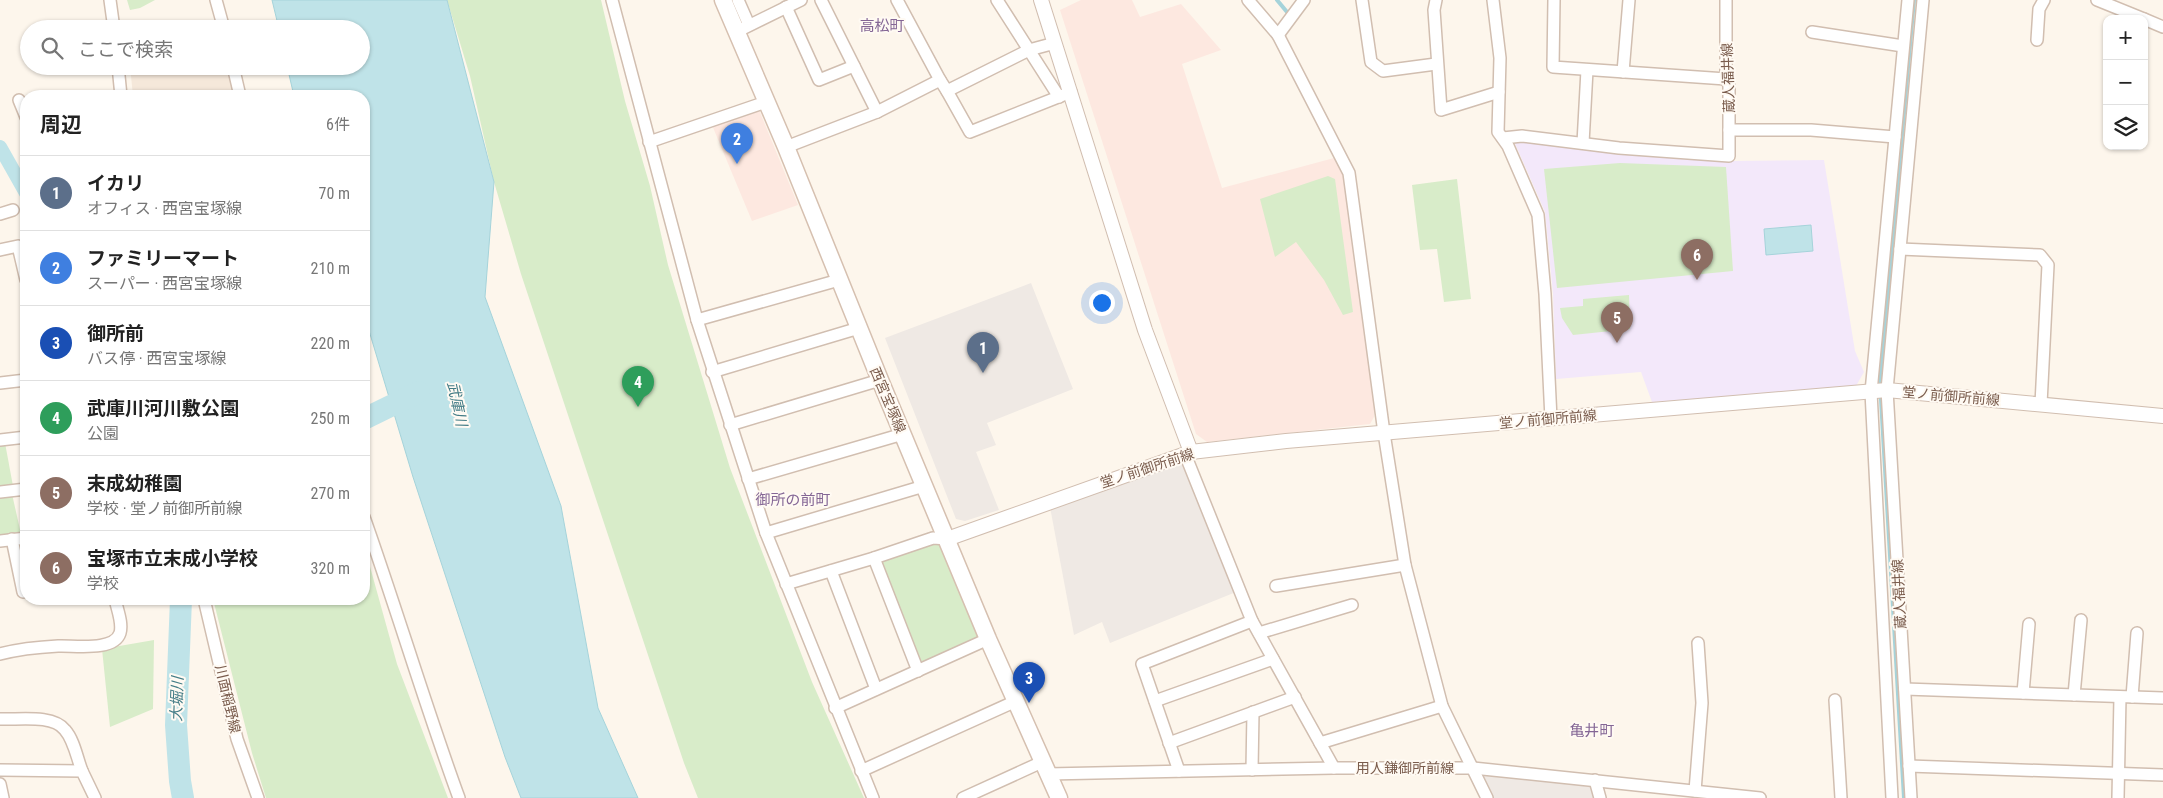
<!DOCTYPE html>
<html lang="ja">
<meta charset="utf-8">
<style>
:root{--surface:#fff;--page:#f6f6f6;--text:#222;--muted:#767676;--line:#e0e0e0;--accent:#0b8043}
body{margin:0;font-family:"Roboto Condensed","Noto Sans JP",sans-serif;background:var(--page);color:var(--text)}
.controls{position:absolute;right:15px;top:15px;display:grid;overflow:hidden;border-radius:10px;box-shadow:0 1px 4px #0004}
.controls button{width:45px;height:45px;display:grid;place-items:center;padding:0;border:0;border-bottom:1px solid var(--line);background:var(--surface);color:var(--text);font:25px sans-serif}
.you{position:absolute;left:1101px;top:302px;width:18px;height:18px;margin:-12px;border:4px solid #fff;border-radius:50%;background:#1a73e8;box-shadow:0 0 0 8px #1a73e833}
.badge{display:grid;place-items:center;width:32px;height:32px;border-radius:50%;background:var(--accent);color:#fff;font-size:16px;font-weight:700}
.pin{position:absolute;translate:-50% -41px;filter:drop-shadow(0 1px 2px #0008)}
.pin::after{content:'';position:absolute;top:26px;width:18px;height:15px;background:inherit;clip-path:polygon(0 0,100% 0,50% 100%)}
.list{margin:0;padding:0;list-style:none}
h2{display:flex;justify-content:space-between;align-items:center;height:65px;margin:0;padding:0 20px;font-size:21px}
h2 small{font-size:16px;font-weight:400;color:var(--muted)}
.list li{display:grid;grid-template-columns:32px 1fr auto;gap:15px;align-items:center;box-sizing:border-box;height:75px;padding:0 20px;border-top:1px solid var(--line)}
.list b{display:block;font-size:19px;white-space:nowrap}
.list p{margin:0;font-size:16px;white-space:nowrap;color:var(--muted)}
.list em{font-size:16px;font-style:normal;color:var(--muted)}
.icon{flex:none;width:28px;height:28px;fill:none;stroke:currentColor;stroke-width:2;stroke-linecap:round;stroke-linejoin:round}
.map{position:relative;flex:none;width:2163px;height:798px;overflow:hidden}
.search{position:absolute;background:var(--surface);box-shadow:0 1px 4px #0004;left:20px;top:20px;width:350px;height:55px;display:flex;align-items:center;gap:12px;box-sizing:border-box;padding:0 18px;border-radius:28px;color:var(--muted);font-size:19px}
.panel{position:absolute;background:var(--surface);box-shadow:0 1px 4px #0004;left:20px;top:90px;width:350px;height:515px;border-radius:20px}
.map>svg:first-child{display:block}
</style>
<div class="map">
<svg width="2163" height="798" viewBox="0 0 2163 798">
<rect width="100%" height="100%" fill="#fdf6ec"/>
<!-- residential -->
<path fill="#f5e8da" d="M 130,66 L 227,66 L 235,96 L 133,96 Z"/>
<!-- commercial -->
<g fill="#fde8e0">
<path d="M 1081,0 L 1132,0 L 1140,17 L 1181,4 L 1221,50 L 1182,64 L 1222,188 L 1334,158 L 1344,176 L 1374,402 L 1374,417 L 1370,424 L 1207,442 L 1196,434 L 1060,10 Z"/>
<path d="M 759,110 L 798,205 L 752,221 L 712,125 Z"/>
</g>
<!-- industrial -->
<g fill="#efe9e4">
<path d="M 1031,283 L 1073,389 L 987,423 L 996,445 L 976,452 L 999,510 L 965,521 L 956,519 L 885,338 Z"/>
<path d="M 1183,463 L 1236,592 L 1110,643 L 1102,622 L 1074,635 L 1050,507 L 1141,474 Z"/>
<path d="M 1483,775 L 1591,786 L 1595,798 L 1494,798 Z"/>
</g>
<!-- education -->
<path fill="#f3e8fa" d="M 1513,139 L 1620,154 L 1730,161 L 1824,160 L 1855,351 L 1864,372 L 1856,386 L 1758,395 L 1652,402 L 1641,372 L 1556,379 L 1553,294 L 1545,212 Z"/>
<!-- green -->
<g fill="#d8ecc9">
<path d="M 127,0 L 155,0 L 140,8 L 130,10 Z"/>
<path d="M 447,0 L 601,0 L 625,101 L 650,186 L 668,265 L 730,468 L 812,682 L 864,798 L 698,798 L 684,763 L 521,274 L 494,182 L 470,76 Z"/>
<path d="M 1620,163 L 1726,167 L 1733,271 L 1557,288 L 1544,169 Z"/>
<path d="M 1328,176 L 1335,179 L 1353,312 L 1343,315 L 1324,280 L 1296,242 L 1275,257 L 1260,199 Z"/>
<path d="M 1457,179 L 1471,299 L 1444,302 L 1437,249 L 1420,250 L 1412,185 Z"/>
<path d="M 1629,295 L 1630,329 L 1573,335 L 1562,318 L 1560,308 L 1583,306 L 1583,299 Z"/>
<path d="M 5,443 L 13,486 L 0,487 L 0,444 Z"/>
<path d="M 12,494 L 21,534 L 0,536 L 0,496 Z"/>
<path d="M 939,543 L 979,638 L 921,663 L 882,561 Z"/>
<path d="M 364,545 L 397,664 L 448,798 L 266,798 L 252,753 L 213,599 L 364,599 Z"/>
<path d="M 154,640 L 153,709 L 110,727 L 102,649 Z"/>
</g>
<!-- water -->
<g fill="#bfe3e8" stroke="#a5d3da">
<path d="M 272,0 L 447,0 L 494,182 L 485,297 L 561,506 L 598,708 L 638,798 L 521,798 L 505,757 L 413,477 L 364,314 L 364,96 L 294,96 L 287,66 L 361,66 L 361,29 L 279,29 Z"/>
<path d="M 1811,225 L 1813,251 L 1766,255 L 1764,229 Z"/>
</g>
<g fill="none" stroke-linecap="round" stroke-linejoin="round">
<!-- stream -->
<g stroke="#a5d3da" stroke-width="4">
<path d="M 1277,0 L 1287,12"/>
<path d="M 1904,798 L 1880,382 L 1914,0"/>
</g>
<!-- canal -->
<path stroke="#bfe3e8" stroke-width="14" d="M 0,147 L 26,193"/>
<!-- river -->
<g stroke="#bfe3e8" stroke-width="22">
<path d="M 364,419 L 419,392"/>
<path d="M 181,599 L 176,725 L 180,781 L 183,798"/>
</g>
<!-- minor casing -->
<g stroke="#d1beb0" stroke-width="14">
<g id="minor">
<path d="M 110,0 L 114,29"/>
<path d="M 216,0 L 224,29"/>
<path d="M 612,0 L 697,320 L 766,533 L 873,798"/>
<path d="M 738,0 L 749,25"/>
<path d="M 821,0 L 877,112"/>
<path d="M 897,0 L 940,80"/>
<path d="M 997,0 L 1059,97"/>
<path d="M 1248,0 L 1278,35 L 1349,173 L 1384,433 L 1405,565 L 1442,706 L 1487,798"/>
<path d="M 1362,0 L 1371,62 L 1383,71 L 1436,64"/>
<path d="M 1436,0 L 1434,10 L 1441,110 L 1499,92"/>
<path d="M 1493,0 L 1500,58 L 1498,132 L 1508,146 L 1538,215 L 1545,294 L 1551,419"/>
<path d="M 1554,0 L 1553,67 L 1726,79"/>
<path d="M 2097,0 L 2144,19"/>
<path d="M 786,7 L 819,80 L 854,66"/>
<path d="M 2144,19 L 2163,27"/>
<path d="M 736,32 L 801,0"/>
<path d="M 1812,32 L 1903,46"/>
<path d="M 1278,35 L 1304,0"/>
<path d="M 2037,40 L 2039,9 L 2044,0"/>
<path d="M 118,66 L 121,96"/>
<path d="M 233,66 L 240,96"/>
<path d="M 1623,72 L 1629,0"/>
<path d="M 947,91 L 970,132 L 1071,92"/>
<path d="M 19,100 L 26,117"/>
<path d="M 1729,130 L 1811,130 L 1895,137"/>
<path d="M 1503,138 L 1522,136 L 1619,148 L 1729,156 L 1729,85 L 1726,79 L 1726,0"/>
<path d="M 649,142 L 766,102"/>
<path d="M 1583,143 L 1587,70"/>
<path d="M 786,147 L 877,112 L 940,80 L 947,91 L 1029,50 L 1055,43"/>
<path d="M 0,214 L 13,210"/>
<path d="M 1900,249 L 2040,255 L 2048,265 L 2041,404"/>
<path d="M 0,250 L 18,246 L 26,280"/>
<path d="M 697,320 L 839,280"/>
<path d="M 712,372 L 859,328"/>
<path d="M 0,383 L 26,380"/>
<path d="M 730,425 L 880,380"/>
<path d="M 0,440 L 26,437"/>
<path d="M 1185,454 L 1252,621 L 1334,768"/>
<path d="M 748,479 L 903,434"/>
<path d="M 0,492 L 26,489"/>
<path d="M 364,517 C 397,610 425,705 459,798"/>
<path d="M 766,533 L 924,486"/>
<path d="M 12,539 L 23,592"/>
<path d="M 0,541 L 26,538"/>
<path d="M 874,558 L 918,671"/>
<path d="M 831,571 L 876,689"/>
<path d="M 786,584 L 874,558 L 933,538 L 947,539"/>
<path d="M 1276,586 L 1405,565"/>
<path d="M 204,599 L 237,739 L 258,798"/>
<path d="M 1259,633 L 1352,605"/>
<path d="M 0,654 C 19,649 39,647 58,646 C 73,645 114,652 120,633 C 123,623 117,609 115,599"/>
<path d="M 1905,689 L 2163,698"/>
<path d="M 2023,693 L 2029,624"/>
<path d="M 2074,695 L 2081,620"/>
<path d="M 2132,697 L 2137,633"/>
<path d="M 1835,700 L 1841,798"/>
<path d="M 1155,701 L 1273,659"/>
<path d="M 835,708 L 988,639"/>
<path d="M 0,719 C 18,720 53,714 65,730 C 74,740 77,758 82,771"/>
<path d="M 1169,743 L 1295,697"/>
<path d="M 1320,743 L 1442,706"/>
<path d="M 1909,766 L 2163,775"/>
<path d="M 0,770 L 82,771 L 95,798"/>
<path d="M 1252,770 L 1253,712"/>
<path d="M 861,771 L 1016,701"/>
<path d="M 1179,771 L 1142,664 L 1252,621"/>
<path d="M 1048,774 L 1334,768 L 1473,768 L 1760,798"/>
<path d="M 1595,780 L 1600,798"/>
<path d="M 0,784 L 3,798"/>
<path d="M 1695,791 L 1702,703 L 1698,643"/>
<path d="M 963,798 L 1042,762"/>
<path d="M 1892,798 L 1871,392 L 1908,0"/>
<path d="M 1911,798 L 1887,390 L 1923,0"/>
<path d="M 2118,798 L 2120,697"/>
</g>
</g>
<!-- tertiary casing -->
<g stroke="#d1beb0" stroke-width="16">
<g id="tertiary">
<path d="M 1041,0 L 1145,330 L 1191,452"/>
<path d="M 947,539 L 1191,452 L 1286,441 L 1887,390 L 2163,416"/>
</g>
</g>
<!-- secondary casing -->
<g stroke="#d6c0b0" stroke-width="19">
<path id="secondary" d="M 723,0 L 786,147 L 880,380 L 988,639 L 1059,798"/>
</g>
<!-- minor -->
<use href="#minor" stroke="#fff" stroke-width="11"/>
<!-- tertiary -->
<use href="#tertiary" stroke="#fff" stroke-width="14"/>
<!-- secondary -->
<use href="#secondary" stroke="#fff" stroke-width="16"/>
</g>
<g text-anchor="middle" dominant-baseline="central" stroke-width="4" stroke-linejoin="round" paint-order="stroke">
<!-- street labels -->
<g font-size="14" fill="#7a5c4d" stroke="#fffaf3">
<text transform="translate(1728 78) rotate(-92)">蔵人福井線</text>
<text transform="translate(1951 396) rotate(5)">堂ノ前御所前線</text>
<text transform="translate(888 400) rotate(67)">西宮宝塚線</text>
<text transform="translate(1548 419) rotate(-5)">堂ノ前御所前線</text>
<text transform="translate(1147 468) rotate(-18)">堂ノ前御所前線</text>
<text transform="translate(1899 594) rotate(-93)">蔵人福井線</text>
<text transform="translate(228 699) rotate(77)">川面稲野線</text>
<text x="1405" y="768">用人鎌御所前線</text>
</g>
<!-- neighbourhood labels -->
<g font-size="15" fill="#846695" stroke="#fffaf3">
<text x="882" y="26">高松町</text>
<text x="793" y="500">御所の前町</text>
<text x="1592" y="731">亀井町</text>
</g>
<!-- water labels -->
<g font-size="15" font-style="italic" fill="#437c86" stroke="#fffaf3">
<text transform="translate(457 404) rotate(78)">武庫川</text>
<text transform="translate(177 699) rotate(-88)">大堀川</text>
</g>
</g>
</svg>
<div class="controls">
<button>+</button>
<button>−</button>
<button><svg class="icon" aria-label="layers" viewBox="0 0 24 24"><path d="M12 4l9 5-9 5-9-5zM3 14l9 5 9-5"/></svg></button>
</div>
<div class="you"></div>
<div class="pin badge" style="left:983px;top:373px;background:#5c6f8a">1</div>
<div class="pin badge" style="left:737px;top:164px;background:#3f7fe0">2</div>
<div class="pin badge" style="left:1029px;top:703px;background:#1a4fb4">3</div>
<div class="pin badge" style="left:638px;top:407px;background:#2e9e5b">4</div>
<div class="pin badge" style="left:1617px;top:343px;background:#8d6e63">5</div>
<div class="pin badge" style="left:1697px;top:280px;background:#8d6e63">6</div>
<div class="search"><svg class="icon" aria-label="search" viewBox="0 0 24 24"><circle cx="10" cy="10" r="6"/><path d="M15 15l6 6"/></svg>ここで検索</div>
<section class="panel">
<h2>周辺<small>6件</small></h2>
<ul class="list">
<li><span class="badge" style="background:#5c6f8a">1</span><div><b>イカリ</b><p>オフィス · 西宮宝塚線</p></div><em>70 m</em></li>
<li><span class="badge" style="background:#3f7fe0">2</span><div><b>ファミリーマート</b><p>スーパー · 西宮宝塚線</p></div><em>210 m</em></li>
<li><span class="badge" style="background:#1a4fb4">3</span><div><b>御所前</b><p>バス停 · 西宮宝塚線</p></div><em>220 m</em></li>
<li><span class="badge" style="background:#2e9e5b">4</span><div><b>武庫川河川敷公園</b><p>公園</p></div><em>250 m</em></li>
<li><span class="badge" style="background:#8d6e63">5</span><div><b>末成幼稚園</b><p>学校 · 堂ノ前御所前線</p></div><em>270 m</em></li>
<li><span class="badge" style="background:#8d6e63">6</span><div><b>宝塚市立末成小学校</b><p>学校</p></div><em>320 m</em></li>
</ul>
</section>
</div>
